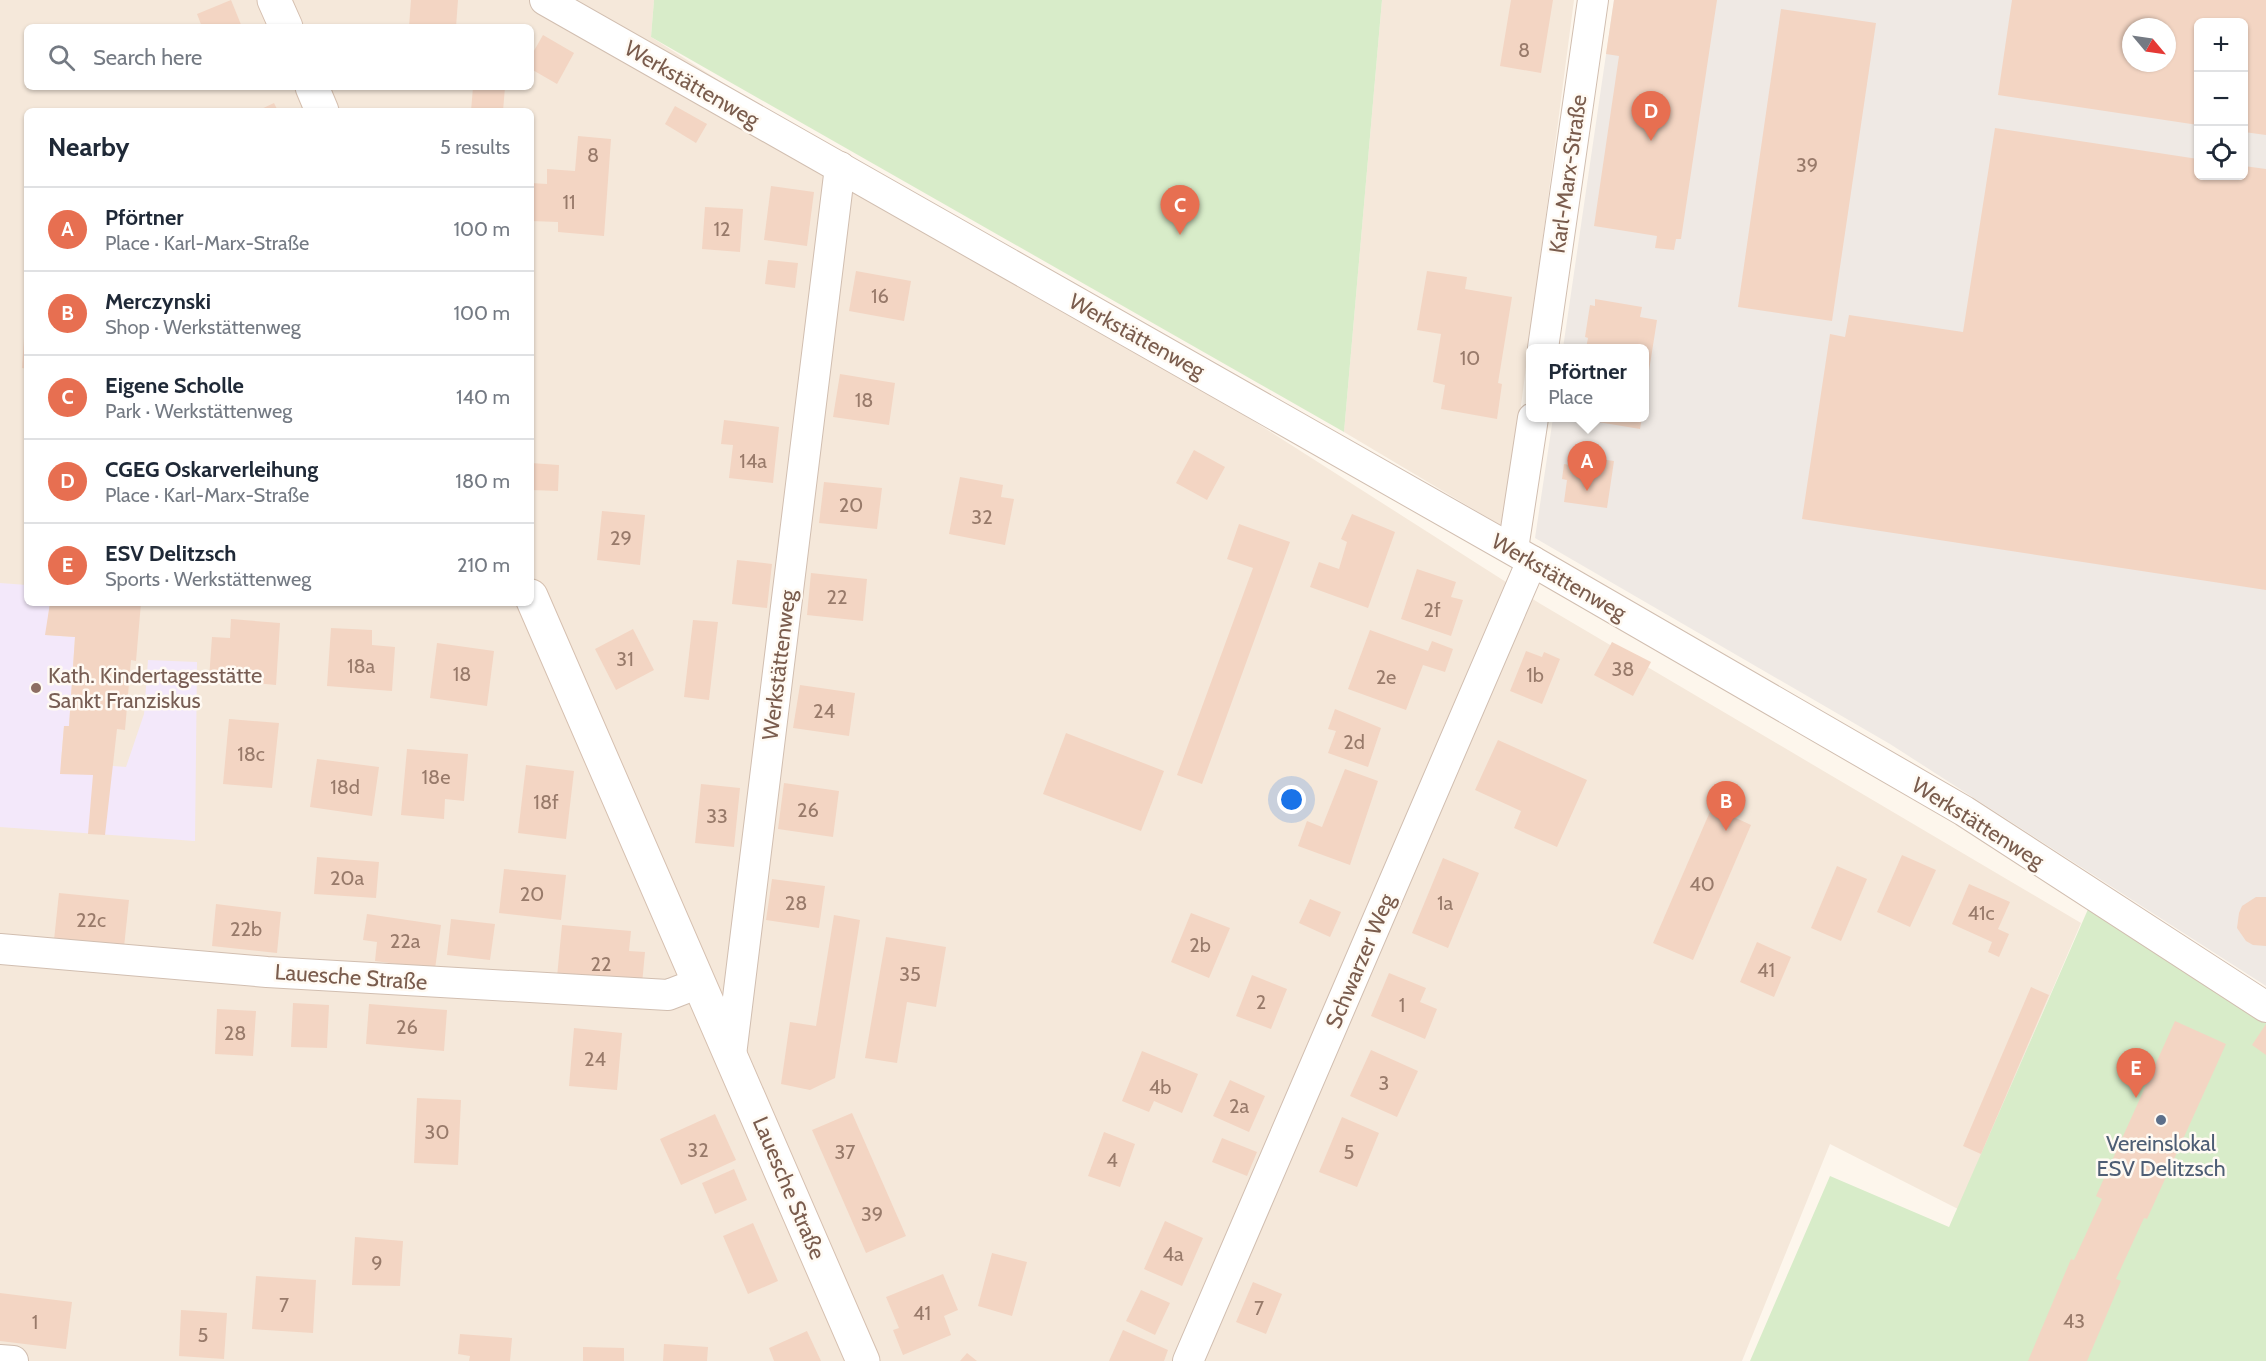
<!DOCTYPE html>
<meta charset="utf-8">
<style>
:root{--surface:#fff;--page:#f6f6f7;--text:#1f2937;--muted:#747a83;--line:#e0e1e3;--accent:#e76f51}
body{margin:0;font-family:Cabin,sans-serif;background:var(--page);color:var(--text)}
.controls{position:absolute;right:18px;top:18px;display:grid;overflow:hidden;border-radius:9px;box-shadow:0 2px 4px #0004}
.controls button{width:54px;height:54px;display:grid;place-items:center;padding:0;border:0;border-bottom:2px solid var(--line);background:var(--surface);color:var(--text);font:30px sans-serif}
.compass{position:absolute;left:2122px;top:18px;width:54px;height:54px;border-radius:50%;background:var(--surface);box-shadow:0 2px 4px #0004;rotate:119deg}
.you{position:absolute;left:1292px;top:800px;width:21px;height:21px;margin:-15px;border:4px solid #fff;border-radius:50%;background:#1a73e8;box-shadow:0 0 0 9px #1a73e833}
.badge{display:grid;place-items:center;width:39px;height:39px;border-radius:50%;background:var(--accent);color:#fff;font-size:20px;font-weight:700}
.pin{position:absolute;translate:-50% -50px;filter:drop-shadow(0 2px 3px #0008)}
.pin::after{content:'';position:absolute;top:32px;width:21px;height:18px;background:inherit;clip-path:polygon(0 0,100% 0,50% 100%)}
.popup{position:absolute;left:1526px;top:344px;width:123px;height:78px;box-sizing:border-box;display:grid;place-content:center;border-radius:9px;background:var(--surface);filter:drop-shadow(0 2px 4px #0005);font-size:20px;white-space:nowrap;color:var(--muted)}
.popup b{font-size:22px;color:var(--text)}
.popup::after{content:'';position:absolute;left:50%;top:100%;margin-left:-12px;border:12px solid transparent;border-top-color:var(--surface)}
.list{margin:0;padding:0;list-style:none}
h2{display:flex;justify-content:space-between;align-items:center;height:78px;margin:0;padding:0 24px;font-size:26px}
h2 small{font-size:20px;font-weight:400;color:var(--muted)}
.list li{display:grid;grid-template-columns:39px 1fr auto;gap:18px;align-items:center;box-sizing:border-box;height:84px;padding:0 24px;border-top:2px solid var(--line)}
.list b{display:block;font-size:22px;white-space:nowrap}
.list p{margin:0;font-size:20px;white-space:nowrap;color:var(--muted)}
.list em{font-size:20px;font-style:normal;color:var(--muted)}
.icon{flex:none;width:33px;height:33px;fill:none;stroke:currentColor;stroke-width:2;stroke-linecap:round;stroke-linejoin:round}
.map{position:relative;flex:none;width:2266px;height:1361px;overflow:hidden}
.search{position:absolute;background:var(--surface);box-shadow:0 2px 4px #0004;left:24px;top:24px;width:510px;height:66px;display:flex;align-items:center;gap:15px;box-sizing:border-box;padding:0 21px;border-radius:9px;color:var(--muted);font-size:22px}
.panel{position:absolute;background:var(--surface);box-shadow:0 2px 4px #0004;left:24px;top:108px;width:510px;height:498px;border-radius:9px}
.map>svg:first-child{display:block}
</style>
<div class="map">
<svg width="2266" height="1361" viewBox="0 0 2266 1361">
<rect width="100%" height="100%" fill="#fdf6ec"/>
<!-- residential -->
<g fill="#f5e8da" fill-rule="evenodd">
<path d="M 0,0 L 654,0 L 651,37 L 1539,603 L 2081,923 L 1958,1209 L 1830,1144 L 1742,1361 L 0,1361 ZM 27,27 L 531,27 L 531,87 L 27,87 ZM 27,111 L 531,111 L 531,603 L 27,603 Z"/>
<path d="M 1382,0 L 1574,0 L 1505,528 L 1344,432 Z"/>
</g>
<!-- industrial -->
<path fill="#efe9e4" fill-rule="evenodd" d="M 1614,0 L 2266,0 L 2266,986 L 1890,744 L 1535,538 L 1553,418 L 1644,418 L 1644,348 L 1563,348 ZM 2198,22 L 2244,22 L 2244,176 L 2198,176 ZM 2131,27 L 2167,27 L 2167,63 L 2131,63 Z"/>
<!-- education -->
<path fill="#f3e8fa" d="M 0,583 L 27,585 L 27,603 L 50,603 L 46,635 L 75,637 L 69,726 L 64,726 L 61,762 L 126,767 L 144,714 L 148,660 L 197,662 L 195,841 L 0,827 Z"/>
<!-- garden -->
<g fill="#d8ecc9">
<path d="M 654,0 L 1382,0 L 1344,432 L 651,37 Z"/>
<path d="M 2089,907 L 2266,1019 L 2266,1361 L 1750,1361 L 1830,1176 L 1949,1227 Z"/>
</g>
<!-- building -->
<g fill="#f3d5c3" fill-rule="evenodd">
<path d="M 231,0 L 242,27 L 202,27 L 197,14 Z"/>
<path d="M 411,0 L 458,0 L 456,27 L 409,27 Z"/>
<path d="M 1511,0 L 1553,0 L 1541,73 L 1500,66 Z"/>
<path d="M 1614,0 L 1717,0 L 1681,239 L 1676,239 L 1674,250 L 1655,248 L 1657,236 L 1594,226 L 1619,56 L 1606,54 Z"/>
<path d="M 2012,0 L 2266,0 L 2266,135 L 2244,132 L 2244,22 L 2198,22 L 2198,125 L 1998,95 ZM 2131,27 L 2167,27 L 2167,63 L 2131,63 Z"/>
<path d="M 1781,9 L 1876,23 L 1832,321 L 1738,307 Z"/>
<path d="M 543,35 L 574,53 L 557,84 L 531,69 L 531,56 Z"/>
<path d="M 473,87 L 505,87 L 503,111 L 471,111 Z"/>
<path d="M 274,103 L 278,111 L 257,111 Z"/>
<path d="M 675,106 L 707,124 L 696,143 L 665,124 Z"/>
<path d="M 1995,128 L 2198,159 L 2198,176 L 2244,176 L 2244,166 L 2266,169 L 2266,590 L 1802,519 L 1830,334 L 1845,337 L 1849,315 L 1963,332 Z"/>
<path d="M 578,136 L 611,139 L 604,236 L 558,232 L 558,222 L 531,221 L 531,183 L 547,184 L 547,169 L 575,171 Z"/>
<path d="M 771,186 L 814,192 L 807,246 L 764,240 Z"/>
<path d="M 705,207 L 743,209 L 740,252 L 702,249 Z"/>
<path d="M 768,260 L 798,263 L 795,288 L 765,284 Z"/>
<path d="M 856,271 L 911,281 L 904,321 L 849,311 Z"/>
<path d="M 1427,271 L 1467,277 L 1465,289 L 1512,297 L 1498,383 L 1502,384 L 1497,419 L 1441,409 L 1445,385 L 1433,382 L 1441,334 L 1417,330 Z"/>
<path d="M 1595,299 L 1642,307 L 1640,317 L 1657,320 L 1645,396 L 1644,348 L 1586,348 L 1588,338 L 1585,337 L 1590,305 L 1595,306 Z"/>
<path d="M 25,323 L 27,323 L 27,369 L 22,368 Z"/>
<path d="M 840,374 L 895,383 L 889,425 L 833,417 Z"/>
<path d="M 1574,418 L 1642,418 L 1640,429 Z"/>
<path d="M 724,420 L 779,427 L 773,483 L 729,478 L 733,445 L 721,444 Z"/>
<path d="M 1194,450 L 1225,467 L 1207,500 L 1176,483 Z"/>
<path d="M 1571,455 L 1614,461 L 1607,508 L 1564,502 L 1567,480 L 1562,479 L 1564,464 L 1570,465 Z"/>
<path d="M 531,463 L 559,465 L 558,491 L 531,490 Z"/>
<path d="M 960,477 L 1003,485 L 1001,497 L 1014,499 L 1005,545 L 949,534 Z"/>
<path d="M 824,482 L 882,488 L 877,529 L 819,523 Z"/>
<path d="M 602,511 L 645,515 L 640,565 L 597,560 Z"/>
<path d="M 1352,514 L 1395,532 L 1368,608 L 1310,587 L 1319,562 L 1339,569 L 1347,542 L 1341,539 Z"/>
<path d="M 1239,524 L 1290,542 L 1202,784 L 1177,775 L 1253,568 L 1227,559 Z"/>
<path d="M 737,560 L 772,564 L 767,608 L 732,604 Z"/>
<path d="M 1417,569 L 1456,582 L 1451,597 L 1463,600 L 1451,636 L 1401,619 Z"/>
<path d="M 811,573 L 867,579 L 863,621 L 807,615 Z"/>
<path d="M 50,603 L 141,603 L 136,661 L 131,660 L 125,730 L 117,729 L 105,835 L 88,834 L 93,775 L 60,774 L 64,726 L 69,726 L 75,637 L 45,635 Z"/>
<path d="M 231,619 L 280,623 L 276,685 L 209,679 L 212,637 L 230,638 Z"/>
<path d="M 693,620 L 718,622 L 709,700 L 684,697 Z"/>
<path d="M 331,628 L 372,630 L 372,645 L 395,647 L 392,691 L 327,686 Z"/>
<path d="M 633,629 L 654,670 L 616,690 L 595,649 Z"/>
<path d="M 1370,630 L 1428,651 L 1432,641 L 1453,649 L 1445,672 L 1423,665 L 1406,710 L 1348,689 Z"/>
<path d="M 1612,642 L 1651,662 L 1633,696 L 1594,675 Z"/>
<path d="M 437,643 L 494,651 L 487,706 L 430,698 Z"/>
<path d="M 1526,651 L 1542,657 L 1544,652 L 1560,659 L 1542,704 L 1510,691 Z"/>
<path d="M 800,685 L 855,693 L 849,736 L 793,728 Z"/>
<path d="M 1335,709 L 1381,728 L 1368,767 L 1328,753 L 1336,731 L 1328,729 Z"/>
<path d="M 229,719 L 279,723 L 272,788 L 223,784 Z"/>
<path d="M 1066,733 L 1164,771 L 1141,831 L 1043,794 Z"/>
<path d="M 1498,740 L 1587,780 L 1557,847 L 1514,828 L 1521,811 L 1475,790 Z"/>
<path d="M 407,749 L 468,754 L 464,801 L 445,799 L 444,819 L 401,815 Z"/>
<path d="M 317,759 L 379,767 L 372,816 L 310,807 Z"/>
<path d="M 526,765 L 574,771 L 566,839 L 518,833 Z"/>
<path d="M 1345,769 L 1378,781 L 1350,865 L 1298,846 L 1307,821 L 1322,827 Z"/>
<path d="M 784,783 L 839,791 L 833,837 L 778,829 Z"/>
<path d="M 701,784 L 740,788 L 734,847 L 695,843 Z"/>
<path d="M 1712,807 L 1751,825 L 1693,960 L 1653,943 Z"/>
<path d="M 1902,855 L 1936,870 L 1910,927 L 1877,912 Z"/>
<path d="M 317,857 L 379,862 L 376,898 L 314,894 Z"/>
<path d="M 1443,858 L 1479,873 L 1448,948 L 1412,933 Z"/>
<path d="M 1837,866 L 1867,879 L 1841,941 L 1811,928 Z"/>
<path d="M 504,869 L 566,875 L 561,920 L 499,913 Z"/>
<path d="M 772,879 L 825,886 L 819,928 L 766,920 Z"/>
<path d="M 1969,884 L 2010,902 L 1998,929 L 2009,934 L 1999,957 L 1988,952 L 1992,942 L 1952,924 Z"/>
<path d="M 59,893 L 129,900 L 124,947 L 54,940 Z"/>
<path d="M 2256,897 L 2266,897 L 2266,946 L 2253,945 L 2246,941 L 2237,928 L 2239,913 L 2242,906 Z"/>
<path d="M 1310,899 L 1341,912 L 1330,937 L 1299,923 Z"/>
<path d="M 216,904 L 281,912 L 277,953 L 212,946 Z"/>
<path d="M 1191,913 L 1230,928 L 1209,978 L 1171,962 Z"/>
<path d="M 367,914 L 441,925 L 435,969 L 375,961 L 377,942 L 363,940 Z"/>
<path d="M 834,915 L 860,920 L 835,1078 L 810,1090 L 781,1084 L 790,1022 L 816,1026 Z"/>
<path d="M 451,919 L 495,924 L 490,960 L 447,955 Z"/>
<path d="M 562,925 L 631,931 L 629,951 L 645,952 L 642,984 L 557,977 Z"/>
<path d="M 886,937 L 946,947 L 936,1007 L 907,1002 L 897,1063 L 865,1058 Z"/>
<path d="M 1757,942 L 1791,957 L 1774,997 L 1740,982 Z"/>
<path d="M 1389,973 L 1426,988 L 1420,1002 L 1437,1009 L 1425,1039 L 1371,1016 Z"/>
<path d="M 1252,975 L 1287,989 L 1271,1029 L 1236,1016 Z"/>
<path d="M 2031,987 L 2049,995 L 1981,1154 L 1963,1146 Z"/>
<path d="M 293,1003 L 329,1005 L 327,1048 L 291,1047 Z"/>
<path d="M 369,1004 L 447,1010 L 444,1051 L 366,1044 Z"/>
<path d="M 217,1009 L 256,1011 L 253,1056 L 215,1054 Z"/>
<path d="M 2175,1021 L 2226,1044 L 2147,1219 L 2144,1218 L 2116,1279 L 2121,1281 L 2087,1361 L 2028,1361 L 2071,1259 L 2074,1260 L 2102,1199 L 2096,1196 Z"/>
<path d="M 2266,1024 L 2266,1055 L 2252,1045 Z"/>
<path d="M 574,1028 L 622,1033 L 617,1090 L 569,1086 Z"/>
<path d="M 1371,1050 L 1418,1071 L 1397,1117 L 1350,1096 Z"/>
<path d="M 1142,1051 L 1198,1074 L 1182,1113 L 1154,1101 L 1149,1112 L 1122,1101 Z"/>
<path d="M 1230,1080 L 1265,1096 L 1249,1132 L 1213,1116 Z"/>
<path d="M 417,1098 L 461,1100 L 458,1165 L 414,1163 Z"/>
<path d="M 852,1113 L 906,1236 L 866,1253 L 812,1130 Z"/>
<path d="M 715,1114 L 736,1160 L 681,1185 L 660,1139 Z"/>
<path d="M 1342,1117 L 1379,1133 L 1357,1187 L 1319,1172 Z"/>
<path d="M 1104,1132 L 1135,1144 L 1120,1187 L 1088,1176 Z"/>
<path d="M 1222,1138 L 1257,1152 L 1247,1176 L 1212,1162 Z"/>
<path d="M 734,1169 L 747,1200 L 715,1214 L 702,1183 Z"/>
<path d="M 1165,1221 L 1203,1238 L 1182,1286 L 1144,1269 Z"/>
<path d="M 753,1223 L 778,1281 L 748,1294 L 723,1236 Z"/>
<path d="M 355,1237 L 403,1241 L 400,1286 L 352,1285 Z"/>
<path d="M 992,1253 L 1027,1262 L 1012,1316 L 978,1306 Z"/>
<path d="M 943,1274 L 958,1310 L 944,1316 L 951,1335 L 903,1355 L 893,1330 L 899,1328 L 886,1297 Z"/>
<path d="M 256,1276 L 316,1280 L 313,1333 L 252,1329 Z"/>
<path d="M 1253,1282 L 1282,1294 L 1266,1334 L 1236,1322 Z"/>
<path d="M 1141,1290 L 1170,1303 L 1155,1335 L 1126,1321 Z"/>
<path d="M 0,1293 L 72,1302 L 66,1349 L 0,1341 Z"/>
<path d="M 181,1310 L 227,1313 L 224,1359 L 179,1356 Z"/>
<path d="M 1123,1330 L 1168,1350 L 1164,1361 L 1109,1361 Z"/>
<path d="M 807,1331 L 821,1361 L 774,1361 L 769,1348 Z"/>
<path d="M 460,1334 L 512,1338 L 510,1361 L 469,1361 L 470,1356 L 458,1354 Z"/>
<path d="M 664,1344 L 708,1347 L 707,1361 L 663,1361 Z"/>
<path d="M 583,1347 L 624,1348 L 624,1361 L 583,1361 Z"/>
<path d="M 967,1353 L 977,1361 L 960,1361 Z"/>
</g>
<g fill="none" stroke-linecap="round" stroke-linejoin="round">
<!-- street casing -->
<g stroke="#d1beb0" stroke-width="32">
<g id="street">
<path d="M 545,0 L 1532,561 L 1964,811 L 2266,1007"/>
<path d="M 1543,348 L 1593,0"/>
<path d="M 1513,549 L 1533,418"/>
<path d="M 0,949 L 267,972 L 668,995 L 699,983"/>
<path d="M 731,1055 L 840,167"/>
<path d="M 0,1360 L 13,1361"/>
<path d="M 1188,1361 L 1532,561"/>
</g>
</g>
<!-- secondary casing -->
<g stroke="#d6c0b0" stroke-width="35">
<g id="secondary">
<path d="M 274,0 L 286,27"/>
<path d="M 312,87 L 322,111"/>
<path d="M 531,596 L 863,1361"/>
</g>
</g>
<!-- street -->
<use href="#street" stroke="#fff" stroke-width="30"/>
<!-- secondary -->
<use href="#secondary" stroke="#fff" stroke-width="33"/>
</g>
<!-- markers -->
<circle fill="#8d6e63" stroke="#fffaf3" stroke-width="2" cx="36" cy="688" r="6"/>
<circle fill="#5c6f8a" stroke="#fffaf3" stroke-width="2" cx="2161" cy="1120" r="6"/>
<g text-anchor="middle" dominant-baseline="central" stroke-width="5" stroke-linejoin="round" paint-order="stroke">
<!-- number labels -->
<g font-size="20" fill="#987a6a">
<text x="1524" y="50">8</text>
<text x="593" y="155">8</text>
<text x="1807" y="165">39</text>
<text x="569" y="202">11</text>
<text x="722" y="229">12</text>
<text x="880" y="296">16</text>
<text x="1470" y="358">10</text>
<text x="864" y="400">18</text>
<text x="753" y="461">14a</text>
<text x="851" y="505">20</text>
<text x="982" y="517">32</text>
<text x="621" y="538">29</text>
<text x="837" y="597">22</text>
<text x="1432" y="610">2f</text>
<text x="625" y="659">31</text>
<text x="361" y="666">18a</text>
<text x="1623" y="669">38</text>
<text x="462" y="674">18</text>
<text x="1535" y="675">1b</text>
<text x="1386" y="677">2e</text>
<text x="824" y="711">24</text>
<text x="1354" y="742">2d</text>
<text x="251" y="754">18c</text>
<text x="436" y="777">18e</text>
<text x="345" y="787">18d</text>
<text x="546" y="802">18f</text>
<text x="808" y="810">26</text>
<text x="717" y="816">33</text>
<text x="347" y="878">20a</text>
<text x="1702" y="884">40</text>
<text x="532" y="894">20</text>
<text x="796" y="903">28</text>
<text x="1445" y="903">1a</text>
<text x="1981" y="913">41c</text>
<text x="91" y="920">22c</text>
<text x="246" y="929">22b</text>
<text x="405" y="941">22a</text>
<text x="1200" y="945">2b</text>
<text x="601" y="964">22</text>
<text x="1766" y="970">41</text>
<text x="910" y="974">35</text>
<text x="1261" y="1002">2</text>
<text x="1402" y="1005">1</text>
<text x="407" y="1027">26</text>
<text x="235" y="1033">28</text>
<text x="595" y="1059">24</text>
<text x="1384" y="1083">3</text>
<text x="1160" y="1087">4b</text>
<text x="1239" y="1106">2a</text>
<text x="437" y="1132">30</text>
<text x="698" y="1150">32</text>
<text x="845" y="1152">37</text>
<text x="1349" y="1152">5</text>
<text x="1112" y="1160">4</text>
<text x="872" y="1214">39</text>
<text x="1173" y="1254">4a</text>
<text x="377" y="1263">9</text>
<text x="284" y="1305">7</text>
<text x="1259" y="1308">7</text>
<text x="922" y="1313">41</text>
<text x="2074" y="1321">43</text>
<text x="35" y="1322">1</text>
<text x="203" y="1335">5</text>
</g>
<!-- street labels -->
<g font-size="22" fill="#7a5c4d" stroke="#fffaf3">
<text transform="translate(692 84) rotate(30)">Werkstättenweg</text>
<text transform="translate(1568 174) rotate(-82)">Karl-Marx-Straße</text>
<text transform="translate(1137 336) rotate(29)">Werkstättenweg</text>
<text transform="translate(1559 577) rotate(30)">Werkstättenweg</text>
<text transform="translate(779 665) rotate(-83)">Werkstättenweg</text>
<text transform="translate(1978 823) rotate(32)">Werkstättenweg</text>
<text transform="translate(1360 961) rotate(-67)">Schwarzer Weg</text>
<text transform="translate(351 977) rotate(4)">Lauesche Straße</text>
<text transform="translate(789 1188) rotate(67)">Lauesche Straße</text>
</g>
<!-- education labels -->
<g font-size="22" fill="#785e54" stroke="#fffaf3" text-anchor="start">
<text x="48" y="675">Kath. Kindertagesstätte<tspan x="48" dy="25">Sankt Franziskus</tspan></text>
</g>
<!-- service labels -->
<g font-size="22" fill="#4e5e75" stroke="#fffaf3">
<text x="2161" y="1143">Vereinslokal<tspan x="2161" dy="25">ESV Delitzsch</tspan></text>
</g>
</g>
</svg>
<div class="controls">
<button>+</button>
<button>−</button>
<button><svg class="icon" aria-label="locate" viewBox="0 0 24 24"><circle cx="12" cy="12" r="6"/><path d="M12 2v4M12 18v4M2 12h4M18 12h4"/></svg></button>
</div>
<svg class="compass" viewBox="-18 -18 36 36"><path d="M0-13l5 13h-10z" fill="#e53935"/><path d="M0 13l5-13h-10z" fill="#747a83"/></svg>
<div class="you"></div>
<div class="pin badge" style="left:1587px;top:491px">A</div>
<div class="popup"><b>Pförtner</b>Place</div>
<div class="pin badge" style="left:1726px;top:831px">B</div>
<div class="pin badge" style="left:1180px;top:235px">C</div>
<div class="pin badge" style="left:1651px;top:141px">D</div>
<div class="pin badge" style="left:2136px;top:1098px">E</div>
<div class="search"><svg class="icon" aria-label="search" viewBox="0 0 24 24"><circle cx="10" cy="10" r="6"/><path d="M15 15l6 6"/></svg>Search here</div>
<section class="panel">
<h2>Nearby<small>5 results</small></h2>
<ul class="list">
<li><span class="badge">A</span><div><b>Pförtner</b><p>Place · Karl-Marx-Straße</p></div><em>100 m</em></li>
<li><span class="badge">B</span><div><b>Merczynski</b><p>Shop · Werkstättenweg</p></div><em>100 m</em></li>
<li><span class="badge">C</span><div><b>Eigene Scholle</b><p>Park · Werkstättenweg</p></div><em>140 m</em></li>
<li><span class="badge">D</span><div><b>CGEG Oskarverleihung</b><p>Place · Karl-Marx-Straße</p></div><em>180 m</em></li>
<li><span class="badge">E</span><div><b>ESV Delitzsch</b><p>Sports · Werkstättenweg</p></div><em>210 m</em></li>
</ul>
</section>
</div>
